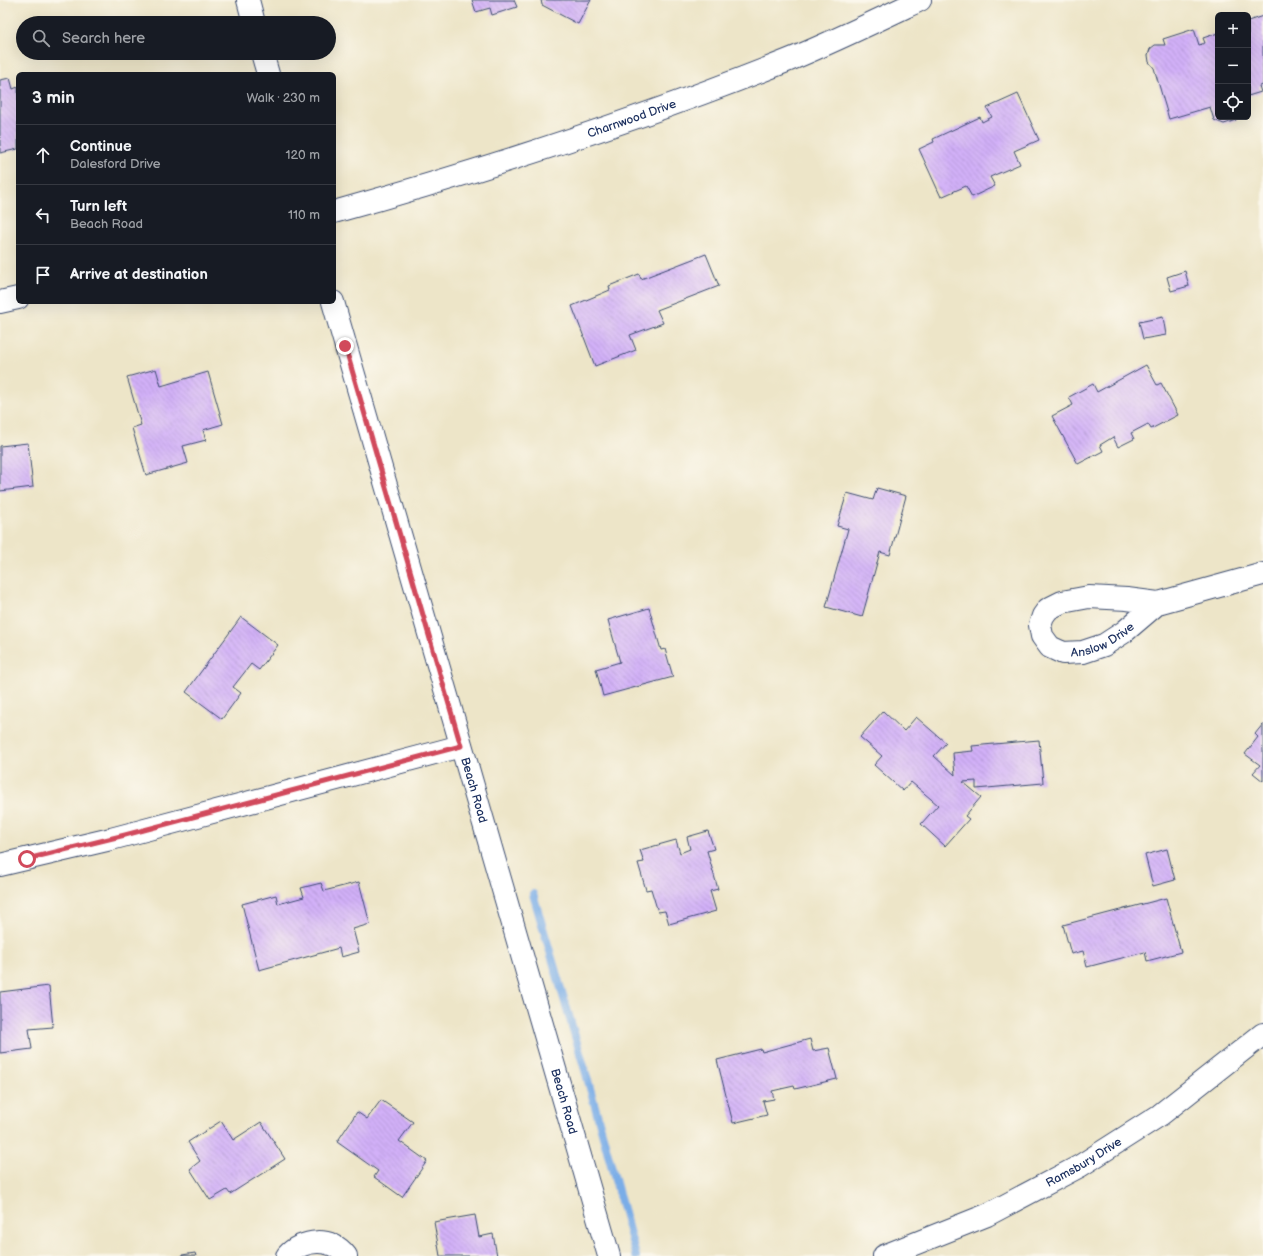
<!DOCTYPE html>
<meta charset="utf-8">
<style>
:root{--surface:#171b24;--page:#20242c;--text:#f1f3f6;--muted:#9ea1a6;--line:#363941}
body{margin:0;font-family:"Balsamiq Sans",sans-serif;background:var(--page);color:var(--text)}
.controls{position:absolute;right:12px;top:12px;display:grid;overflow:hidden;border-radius:6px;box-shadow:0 4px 16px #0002}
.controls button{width:36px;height:36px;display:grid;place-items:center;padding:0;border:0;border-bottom:1px solid var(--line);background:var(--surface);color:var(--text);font:20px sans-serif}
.stop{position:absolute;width:12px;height:12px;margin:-9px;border:3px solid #d1495b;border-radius:50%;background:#fff}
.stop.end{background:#d1495b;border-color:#fff;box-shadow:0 1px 4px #0008}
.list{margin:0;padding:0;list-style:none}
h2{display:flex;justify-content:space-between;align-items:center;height:52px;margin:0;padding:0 16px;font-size:17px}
h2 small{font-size:13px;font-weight:400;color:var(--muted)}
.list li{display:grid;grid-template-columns:26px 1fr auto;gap:12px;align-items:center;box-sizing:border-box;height:60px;padding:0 16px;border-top:1px solid var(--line)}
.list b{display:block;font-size:15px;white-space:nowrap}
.list p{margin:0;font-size:13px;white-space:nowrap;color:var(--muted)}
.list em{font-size:13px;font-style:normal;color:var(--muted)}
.icon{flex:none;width:22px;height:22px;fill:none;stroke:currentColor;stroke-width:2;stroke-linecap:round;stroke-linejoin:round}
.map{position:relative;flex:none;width:1263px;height:1256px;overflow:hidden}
.search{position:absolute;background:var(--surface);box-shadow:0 4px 16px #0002;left:16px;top:16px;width:320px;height:44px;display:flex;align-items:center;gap:10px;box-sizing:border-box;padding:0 14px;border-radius:22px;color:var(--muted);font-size:15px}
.panel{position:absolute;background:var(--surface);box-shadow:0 4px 16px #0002;left:16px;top:72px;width:320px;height:232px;border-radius:6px}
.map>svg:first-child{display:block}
</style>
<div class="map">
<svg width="1263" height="1256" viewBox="0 0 1263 1256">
<defs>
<pattern id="building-back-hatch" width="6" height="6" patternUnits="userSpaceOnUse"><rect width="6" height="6" fill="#d2b0f8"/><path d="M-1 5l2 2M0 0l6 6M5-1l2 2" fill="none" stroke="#aa90cc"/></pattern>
</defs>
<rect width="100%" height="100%" fill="#fbf7ec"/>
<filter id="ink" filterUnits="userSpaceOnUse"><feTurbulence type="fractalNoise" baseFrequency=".025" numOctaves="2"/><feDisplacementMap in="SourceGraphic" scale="8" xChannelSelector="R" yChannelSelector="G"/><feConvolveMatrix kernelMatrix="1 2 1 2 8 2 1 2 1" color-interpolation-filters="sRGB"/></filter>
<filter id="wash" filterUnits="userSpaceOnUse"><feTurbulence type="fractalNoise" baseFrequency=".012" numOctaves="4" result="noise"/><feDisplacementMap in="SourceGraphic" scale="16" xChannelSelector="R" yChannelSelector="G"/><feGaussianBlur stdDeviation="0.9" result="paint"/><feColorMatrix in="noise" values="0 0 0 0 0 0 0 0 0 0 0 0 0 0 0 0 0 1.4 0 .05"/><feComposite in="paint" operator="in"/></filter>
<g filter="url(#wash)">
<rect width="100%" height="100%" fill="#ede5c8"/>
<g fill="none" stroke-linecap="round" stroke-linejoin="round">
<!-- stream -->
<path stroke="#7aade7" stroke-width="8" d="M 533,894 L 585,1070 L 636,1256"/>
</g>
<g id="blocks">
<!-- building -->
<g fill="url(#building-back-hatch)">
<path d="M 472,0 L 514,0 L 517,7 L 492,15 L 490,8 L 476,12 Z"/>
<path d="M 541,0 L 591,0 L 578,24 L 542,5 Z"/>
<path d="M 1263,16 L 1263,85 L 1259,86 L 1261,92 L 1248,96 L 1248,21 Z"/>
<path d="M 1194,29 L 1199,45 L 1205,43 L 1203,38 L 1218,33 L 1218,117 L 1238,117 L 1236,120 L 1224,124 L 1214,120 L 1210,107 L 1169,119 L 1154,68 L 1149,62 L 1148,55 L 1150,49 L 1155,45 L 1165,45 L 1163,39 Z"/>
<path d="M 10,78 L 13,89 L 18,87 L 18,149 L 0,153 L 0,80 Z"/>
<path d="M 1018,94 L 1039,140 L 1014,151 L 1020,164 L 990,177 L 995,186 L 972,197 L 966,186 L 941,197 L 919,149 L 934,142 L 933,139 L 980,117 L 982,122 L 992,117 L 987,108 Z"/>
<path d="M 706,254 L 719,286 L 657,310 L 663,323 L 630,335 L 636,350 L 595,366 L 572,306 L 610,290 L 609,286 L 639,274 L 641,279 Z"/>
<path d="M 1185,271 L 1189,286 L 1171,291 L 1167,277 Z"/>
<path d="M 1163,317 L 1166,335 L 1143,339 L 1139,322 Z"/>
<path d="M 1146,365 L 1157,385 L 1161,383 L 1178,415 L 1151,429 L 1148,424 L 1131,433 L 1134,439 L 1118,447 L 1113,437 L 1100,445 L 1103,451 L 1078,464 L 1052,416 L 1073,405 L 1069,397 L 1093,384 L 1097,392 Z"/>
<path d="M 156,369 L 161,386 L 208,372 L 223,424 L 203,430 L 206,440 L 183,446 L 188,463 L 146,475 L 132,428 L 141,425 L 127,377 Z"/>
<path d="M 28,443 L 33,487 L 0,491 L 0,446 Z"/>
<path d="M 877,488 L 906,496 L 890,555 L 880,552 L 862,617 L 826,607 L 848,529 L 837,526 L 847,493 L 873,500 Z"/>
<path d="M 649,608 L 661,650 L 665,649 L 673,677 L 603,696 L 596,669 L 620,662 L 608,620 Z"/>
<path d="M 241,617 L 278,645 L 259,670 L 251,664 L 233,687 L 241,693 L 222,719 L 186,692 Z"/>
<path d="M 883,711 L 904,731 L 916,717 L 946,743 L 934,756 L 955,775 L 953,753 L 973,751 L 972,746 L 1039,740 L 1043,783 L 976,789 L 976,781 L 963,782 L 981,797 L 965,816 L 969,819 L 945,846 L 921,824 L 938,805 L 911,782 L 903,791 L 874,765 L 882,756 L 860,737 Z"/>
<path d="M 1263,724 L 1263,781 L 1253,773 L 1260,765 L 1245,754 L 1258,737 L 1255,734 Z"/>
<path d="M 708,831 L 714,849 L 707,851 L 718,889 L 710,891 L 716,911 L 669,924 L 665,911 L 658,912 L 651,889 L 646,890 L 638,863 L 644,862 L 640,850 L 676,840 L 680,853 L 690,849 L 687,837 Z"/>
<path d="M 1167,849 L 1175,880 L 1153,886 L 1145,855 Z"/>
<path d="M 359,882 L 370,924 L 353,929 L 359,952 L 341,957 L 339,948 L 259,970 L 242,904 L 276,895 L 278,904 L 304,897 L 301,888 L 321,883 L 324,891 Z"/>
<path d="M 1166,898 L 1181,952 L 1147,961 L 1145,952 L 1087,967 L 1083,951 L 1071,954 L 1063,925 Z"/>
<path d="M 49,986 L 53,1027 L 29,1029 L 32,1049 L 0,1053 L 0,992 Z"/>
<path d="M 810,1039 L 813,1051 L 829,1048 L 837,1079 L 795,1089 L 794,1086 L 772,1091 L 774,1099 L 763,1101 L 767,1115 L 733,1123 L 717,1060 L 761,1049 L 762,1052 Z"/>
<path d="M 381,1100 L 413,1122 L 399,1141 L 427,1161 L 402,1197 L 374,1177 L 378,1171 L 337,1142 L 357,1112 L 367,1119 Z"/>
<path d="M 221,1121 L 233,1140 L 261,1122 L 285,1159 L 230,1194 L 227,1190 L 210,1200 L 190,1169 L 200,1161 L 188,1142 Z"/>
<path d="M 475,1215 L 479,1237 L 493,1234 L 497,1256 L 440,1256 L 434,1222 Z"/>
<path d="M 195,1253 L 196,1256 L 182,1256 L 182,1255 Z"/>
</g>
</g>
</g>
<g filter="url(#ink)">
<use href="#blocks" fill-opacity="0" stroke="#3a4a6e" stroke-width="1"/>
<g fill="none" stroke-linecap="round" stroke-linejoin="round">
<!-- minor casing -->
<g stroke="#3a4a6e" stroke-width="24">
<g id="minor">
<path id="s1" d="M 334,212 C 488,169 641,119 789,60 C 833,42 876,21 920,0"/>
<path d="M 0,302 L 18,298"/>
<path id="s2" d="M 1158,603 L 1127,599 L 1089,597 L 1062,602 L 1048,609 L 1043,616 L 1040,625 L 1042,636 L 1050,647 L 1063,653 L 1083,652 L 1104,645 L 1124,632 L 1158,603 L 1263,574"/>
<path d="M 0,865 L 111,839 L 461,746"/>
<path d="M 287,1256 C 302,1239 332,1236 346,1256"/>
<path id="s3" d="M 884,1256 L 987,1215 L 1080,1166 L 1160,1115 L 1263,1034"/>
</g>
</g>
<!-- tertiary casing -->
<g stroke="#3a4a6e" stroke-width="24">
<g id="tertiary">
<path d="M 248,0 L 254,23"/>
<path d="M 262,53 L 268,74"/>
<path id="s4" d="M 333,302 L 609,1256"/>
</g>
</g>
<!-- minor -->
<use href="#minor" stroke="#fff" stroke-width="22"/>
<!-- tertiary -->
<use href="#tertiary" stroke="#fff" stroke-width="22"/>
</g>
</g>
<g fill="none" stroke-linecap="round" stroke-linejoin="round" filter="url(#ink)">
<!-- route -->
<path stroke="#d1495b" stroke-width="5" d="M 27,859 L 125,835 L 461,746 L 345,346"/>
</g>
<g text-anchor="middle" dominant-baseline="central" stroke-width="3.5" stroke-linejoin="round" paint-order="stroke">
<!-- street labels -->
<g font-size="12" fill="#1b2f5e" stroke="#fbf7ec">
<text stroke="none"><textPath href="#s1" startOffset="312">Charnwood Drive</textPath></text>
<text stroke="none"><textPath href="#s2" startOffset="212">Anslow Drive</textPath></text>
<text stroke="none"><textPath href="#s4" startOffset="508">Beach Road</textPath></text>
<text stroke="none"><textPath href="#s4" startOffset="832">Beach Road</textPath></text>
<text stroke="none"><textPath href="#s3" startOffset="221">Ramsbury Drive</textPath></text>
</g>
</g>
</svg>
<div class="controls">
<button>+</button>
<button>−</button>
<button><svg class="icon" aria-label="locate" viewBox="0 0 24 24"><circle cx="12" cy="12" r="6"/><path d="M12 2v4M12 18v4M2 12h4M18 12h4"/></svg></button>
</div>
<div class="stop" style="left:27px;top:859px"></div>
<div class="stop end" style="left:345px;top:346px"></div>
<div class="search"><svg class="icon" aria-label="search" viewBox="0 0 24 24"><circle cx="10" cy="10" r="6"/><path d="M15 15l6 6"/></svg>Search here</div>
<section class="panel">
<h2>3 min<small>Walk · 230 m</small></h2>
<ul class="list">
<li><svg class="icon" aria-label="ahead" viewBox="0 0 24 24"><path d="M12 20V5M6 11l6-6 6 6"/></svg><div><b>Continue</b><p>Dalesford Drive</p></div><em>120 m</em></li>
<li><svg class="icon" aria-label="left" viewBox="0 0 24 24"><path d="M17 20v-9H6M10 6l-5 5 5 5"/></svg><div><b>Turn left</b><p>Beach Road</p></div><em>110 m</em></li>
<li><svg class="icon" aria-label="arrive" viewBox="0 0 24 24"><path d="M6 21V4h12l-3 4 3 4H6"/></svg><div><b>Arrive at destination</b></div></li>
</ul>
</section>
</div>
